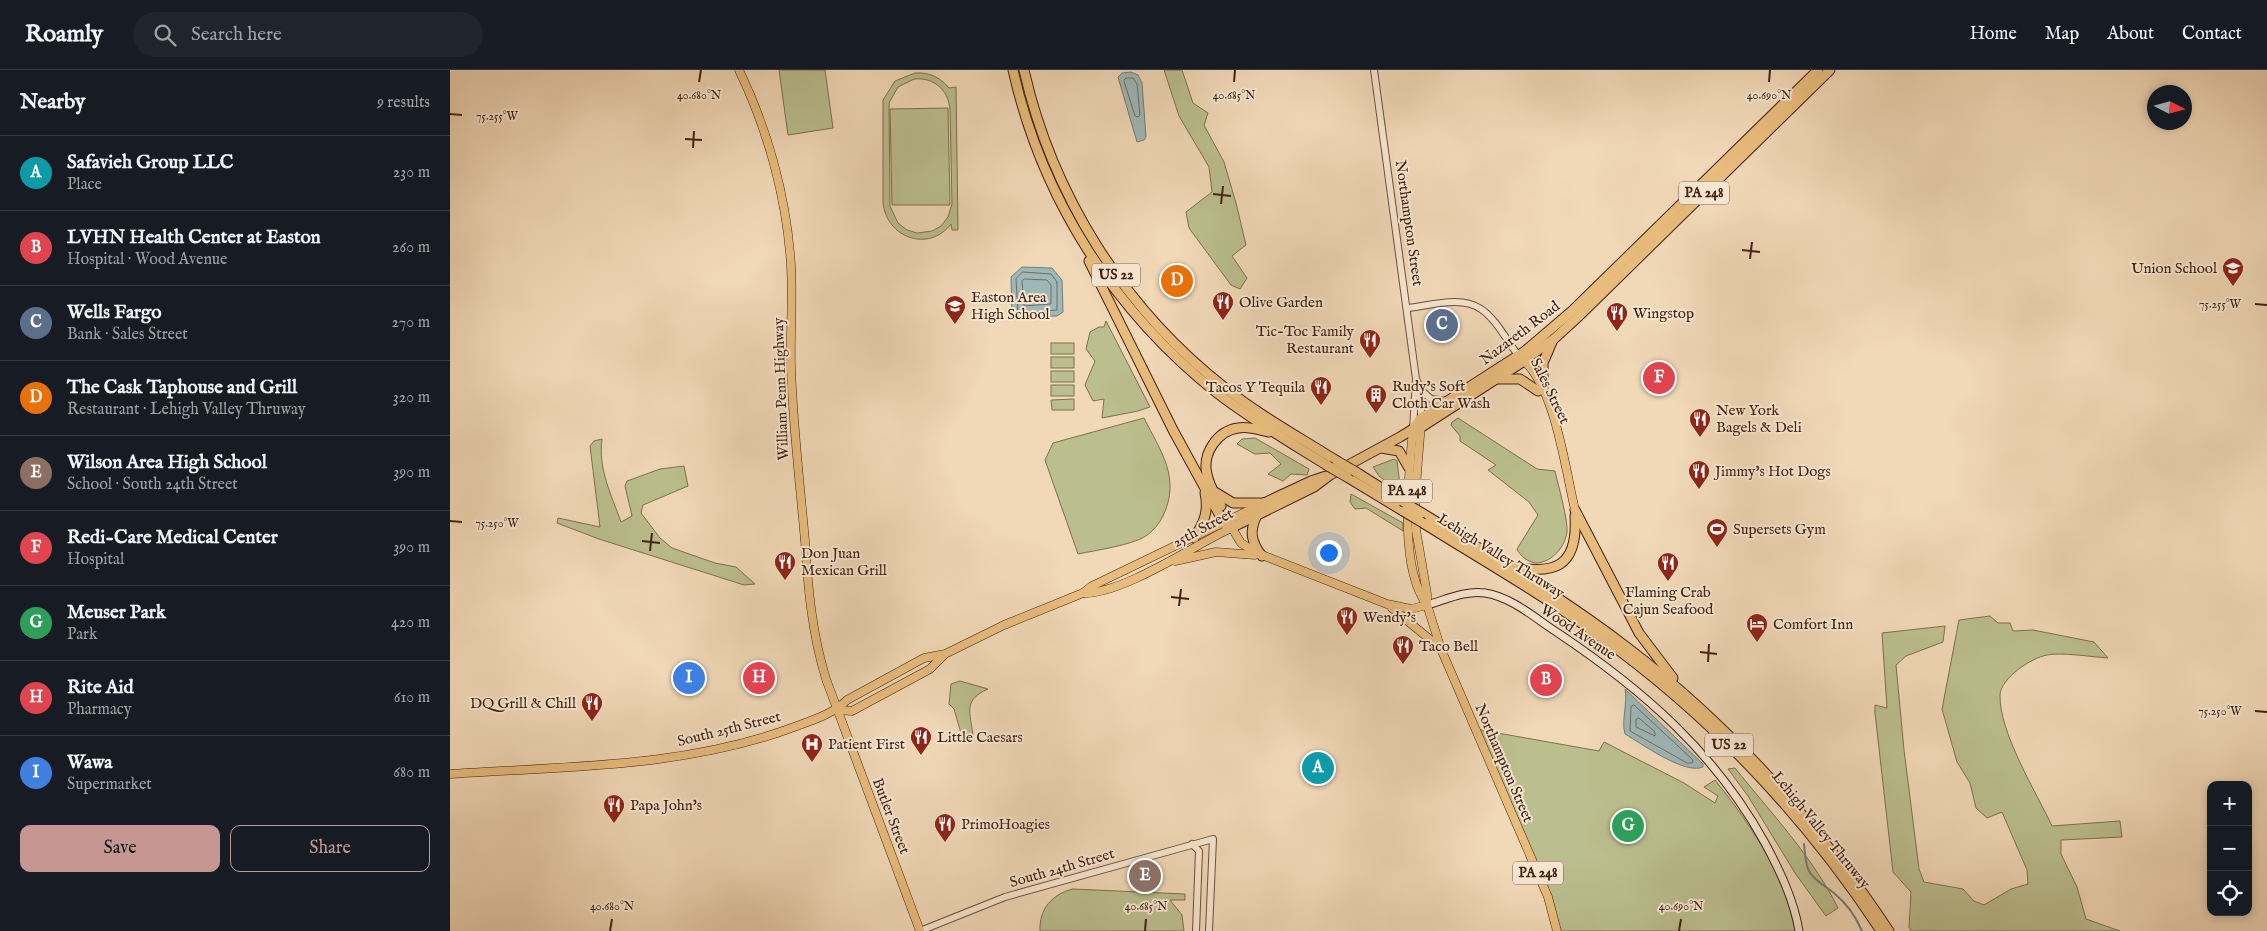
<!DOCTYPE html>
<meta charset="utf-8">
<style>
:root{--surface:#171b24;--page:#20242c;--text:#f1f3f6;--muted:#9ea1a6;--line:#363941;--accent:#c59692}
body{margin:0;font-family:"IM FELL English",serif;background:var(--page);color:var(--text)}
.controls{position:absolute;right:15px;bottom:15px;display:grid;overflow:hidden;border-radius:10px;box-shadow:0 2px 8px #0003}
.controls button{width:45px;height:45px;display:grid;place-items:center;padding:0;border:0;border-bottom:1px solid var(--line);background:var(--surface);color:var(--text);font:25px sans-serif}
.compass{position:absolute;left:1697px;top:15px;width:45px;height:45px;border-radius:50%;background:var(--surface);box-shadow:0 2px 8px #0003;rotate:96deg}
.you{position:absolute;left:878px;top:482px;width:18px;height:18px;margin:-12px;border:4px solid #fff;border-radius:50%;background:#1a73e8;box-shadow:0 0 0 8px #1a73e833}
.badge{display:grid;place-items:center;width:32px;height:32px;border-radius:50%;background:var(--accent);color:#fff;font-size:16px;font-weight:700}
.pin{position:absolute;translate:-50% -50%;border:2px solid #fff;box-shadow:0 1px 5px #0006}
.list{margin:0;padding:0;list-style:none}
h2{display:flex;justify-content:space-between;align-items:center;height:65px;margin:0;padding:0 20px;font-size:21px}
h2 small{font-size:16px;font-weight:400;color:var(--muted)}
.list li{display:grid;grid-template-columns:32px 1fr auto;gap:15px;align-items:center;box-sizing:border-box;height:75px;padding:0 20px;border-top:1px solid var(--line)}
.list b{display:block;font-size:19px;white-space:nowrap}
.list p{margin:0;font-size:16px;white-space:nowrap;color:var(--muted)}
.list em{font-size:16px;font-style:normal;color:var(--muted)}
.actions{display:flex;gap:10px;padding:15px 20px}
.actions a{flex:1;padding:11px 0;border:1px solid var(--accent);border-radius:10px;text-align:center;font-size:18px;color:var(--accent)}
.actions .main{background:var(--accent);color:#111}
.icon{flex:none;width:28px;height:28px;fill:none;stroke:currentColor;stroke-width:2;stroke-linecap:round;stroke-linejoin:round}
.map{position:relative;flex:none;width:1817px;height:861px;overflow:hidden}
header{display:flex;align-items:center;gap:30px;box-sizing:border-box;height:70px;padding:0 25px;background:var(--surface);border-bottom:1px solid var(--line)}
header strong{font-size:24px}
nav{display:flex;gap:28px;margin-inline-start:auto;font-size:18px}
.search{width:350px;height:45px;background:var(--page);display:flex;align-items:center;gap:12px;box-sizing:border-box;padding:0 18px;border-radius:28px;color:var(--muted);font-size:19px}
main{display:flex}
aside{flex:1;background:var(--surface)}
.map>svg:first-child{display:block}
</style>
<header>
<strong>Roamly</strong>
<div class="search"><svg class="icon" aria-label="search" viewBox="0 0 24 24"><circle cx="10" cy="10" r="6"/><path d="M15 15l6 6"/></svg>Search here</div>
<nav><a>Home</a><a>Map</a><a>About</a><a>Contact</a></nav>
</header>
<main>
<aside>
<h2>Nearby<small>9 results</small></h2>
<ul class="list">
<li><span class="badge" style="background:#0f9aa8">A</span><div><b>Safavieh Group LLC</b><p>Place</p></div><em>230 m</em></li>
<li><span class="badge" style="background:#e0444e">B</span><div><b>LVHN Health Center at Easton</b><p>Hospital · Wood Avenue</p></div><em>260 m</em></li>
<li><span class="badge" style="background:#5c6f8a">C</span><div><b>Wells Fargo</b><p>Bank · Sales Street</p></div><em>270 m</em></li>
<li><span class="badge" style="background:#e8710a">D</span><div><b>The Cask Taphouse and Grill</b><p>Restaurant · Lehigh Valley Thruway</p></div><em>320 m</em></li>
<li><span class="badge" style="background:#8d6e63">E</span><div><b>Wilson Area High School</b><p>School · South 24th Street</p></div><em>390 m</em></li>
<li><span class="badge" style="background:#e0444e">F</span><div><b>Redi-Care Medical Center</b><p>Hospital</p></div><em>390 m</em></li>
<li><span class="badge" style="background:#2e9e5b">G</span><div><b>Meuser Park</b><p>Park</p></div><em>420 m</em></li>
<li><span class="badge" style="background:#e0444e">H</span><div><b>Rite Aid</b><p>Pharmacy</p></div><em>610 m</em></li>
<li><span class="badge" style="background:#3f7fe0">I</span><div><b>Wawa</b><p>Supermarket</p></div><em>680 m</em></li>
</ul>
<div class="actions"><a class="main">Save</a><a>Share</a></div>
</aside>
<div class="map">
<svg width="1817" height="861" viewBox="0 0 1817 861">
<rect width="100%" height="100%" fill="#f1d8b7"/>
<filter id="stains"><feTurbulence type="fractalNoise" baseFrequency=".004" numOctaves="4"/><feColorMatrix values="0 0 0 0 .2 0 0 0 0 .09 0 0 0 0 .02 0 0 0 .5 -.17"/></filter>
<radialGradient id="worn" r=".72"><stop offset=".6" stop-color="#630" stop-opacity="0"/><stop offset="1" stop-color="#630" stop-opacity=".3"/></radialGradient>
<!-- green -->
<g fill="#bbbe8e" stroke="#806f50" fill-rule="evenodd">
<path d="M 329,0 L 375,0 L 383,58 L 338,65 Z"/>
<path d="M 714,0 L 732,0 L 743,33 L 758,43 L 754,55 L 774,92 L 786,133 L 796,175 L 782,186 L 797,208 L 790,219 L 781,215 L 739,158 L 736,142 L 762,122 L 759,97 L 729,46 Z"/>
<path d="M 465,3 C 479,2 490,7 499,18 L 506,17 L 508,160 L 502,160 L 501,154 C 479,183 436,168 433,132 L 433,30 L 445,11 ZM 464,9 C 483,7 498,19 500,39 L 502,134 L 498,147 L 491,156 L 482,161 L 467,163 L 457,160 L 448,153 L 440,136 L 439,33 L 448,17 Z"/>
<path d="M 498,38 L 500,135 L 442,135 L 440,39 Z"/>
<path d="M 656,251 L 700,337 L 688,341 L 652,348 L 654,329 L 643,331 L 635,315 L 645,291 L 636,279 L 640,262 L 649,257 L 654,257 Z"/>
<rect x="601" y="273" width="23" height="11"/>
<rect x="601" y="287" width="23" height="11"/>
<rect x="601" y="301" width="23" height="11"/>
<rect x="601" y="315" width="23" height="11"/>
<path d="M 624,329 L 624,340 L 602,340 L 601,330 Z"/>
<path d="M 694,348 C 711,382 731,408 713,446 C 708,456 699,466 688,470 C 669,477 648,480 628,484 L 595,390 L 603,373 Z"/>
<path d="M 1008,348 L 1087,399 L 1105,401 C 1108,415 1118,449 1117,462 C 1115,477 1102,492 1087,493 C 1079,493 1070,486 1067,479 L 1088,445 L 1079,432 L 1038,400 L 1046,395 L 1010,371 L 1010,366 L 1001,355 L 1002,352 Z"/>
<path d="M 805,368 L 859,399 L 857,405 L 841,404 L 833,411 L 818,404 L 831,394 L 820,383 L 805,384 L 787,374 L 792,369 Z"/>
<path d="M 152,369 C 148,399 161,424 171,452 L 182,446 L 175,416 L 177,411 L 210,399 L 234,396 L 238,416 L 193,435 L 191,443 L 210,468 L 222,478 L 265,493 L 286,497 L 305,514 L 294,515 L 149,469 L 107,453 L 108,448 L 150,457 L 140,376 L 144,371 Z"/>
<path d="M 944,389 L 947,391 L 950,415 L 946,419 L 929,406 L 923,397 Z"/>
<path d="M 901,424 L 953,453 L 953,461 L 916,438 L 905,439 L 900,432 Z"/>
<path d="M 1540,546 L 1548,553 L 1560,553 L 1563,561 L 1583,560 L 1644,572 L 1658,588 C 1643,587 1611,582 1597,585 C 1581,588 1551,608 1550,625 C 1549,662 1586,722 1602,756 L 1670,751 L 1672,767 L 1611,770 L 1611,784 L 1627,817 L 1636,849 L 1670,861 L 1461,861 L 1459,857 L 1461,822 L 1443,802 L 1425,643 L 1425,635 L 1437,638 L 1432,563 L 1495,556 L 1493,572 L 1456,586 L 1446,595 L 1454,680 L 1469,799 L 1474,812 L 1513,819 L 1524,831 L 1534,835 L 1561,819 L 1578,814 L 1577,800 L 1552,742 L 1537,748 L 1526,738 L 1520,713 L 1507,692 L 1492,639 L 1509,550 Z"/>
<path d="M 510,611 L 538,619 C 513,630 520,642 523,665 L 513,670 L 504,639 L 499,634 L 501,614 Z"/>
<path d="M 1025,659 L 1149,681 L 1154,672 L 1234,713 L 1265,733 L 1268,726 L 1254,717 L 1265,710 C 1301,755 1334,803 1345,861 L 1107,861 L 1105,851 Z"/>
<path d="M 1285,698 C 1321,743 1362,786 1388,838 L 1376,846 L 1345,803 L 1298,726 L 1278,699 Z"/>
<path d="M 623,819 L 735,824 L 735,830 L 720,830 L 732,845 L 734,861 L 590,861 C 589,839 602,824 623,819 Z"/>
</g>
<!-- water -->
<g fill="#9eb8b8" stroke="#7a7b76">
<path d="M 681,2 L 688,5 L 692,13 L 696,67 L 694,70 L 687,72 L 668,7 L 672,3 Z"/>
<path d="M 572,197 L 602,198 L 612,210 L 613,242 L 607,246 L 562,247 L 561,207 Z"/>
<path d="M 1175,619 L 1253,694 L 1253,697 C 1235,705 1192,674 1175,664 C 1171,650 1178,634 1175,619 Z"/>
</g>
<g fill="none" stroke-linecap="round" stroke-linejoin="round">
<!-- shore -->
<g stroke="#716c65" stroke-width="1">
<path d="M 676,8 L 683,8 L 687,14 L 690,45 L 688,47 L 685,46 L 674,11 Z"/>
<path d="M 573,202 L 601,204 L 607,212 L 607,240 L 568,243 L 566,209 Z"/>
<path d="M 575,209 L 597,210 L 601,215 L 601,234 L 574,236 L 572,211 Z"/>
<path d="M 1184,635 L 1243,690 L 1242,693 L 1237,693 L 1180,661 L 1181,637 Z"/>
<path d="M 1189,648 L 1205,662 L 1205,666 L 1186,657 L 1186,650 Z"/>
</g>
<!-- stream -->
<path stroke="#7a7b76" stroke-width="2" d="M 1354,774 C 1355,782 1355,793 1359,801 C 1366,813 1375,815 1385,824 C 1396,833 1406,847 1412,861"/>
<!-- tertiary casing -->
<g stroke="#6f4e3b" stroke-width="8">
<g id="tertiary">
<path d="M 924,0 L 966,309 L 971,320 L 971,348"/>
<path d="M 957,238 C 979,236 1011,225 1031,239 C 1046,249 1057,271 1068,285"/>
<path d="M 971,320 L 981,329 L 998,331"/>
<path d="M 963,359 L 966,310"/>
<path d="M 742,774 L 749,781 L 746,861"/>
<path d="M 470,861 L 555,827 L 763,769 L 759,861"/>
</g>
</g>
<!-- secondary casing -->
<g stroke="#442012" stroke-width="9">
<path id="secondary" d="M 977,535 C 995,530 1016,520 1035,523 C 1062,527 1086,549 1108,563 C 1193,620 1265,682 1315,773 C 1330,801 1344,830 1349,861"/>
</g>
<!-- primary casing -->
<g stroke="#442012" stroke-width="9">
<g id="primary">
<path d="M 289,0 C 318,60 337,129 341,196 C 343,230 340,264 341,298 C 343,356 350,414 355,471 C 358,518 362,564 376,609 L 470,861"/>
<path d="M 1070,287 C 1105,314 1115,398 1125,440"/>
<path d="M 971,353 L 965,429 L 966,460 L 977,524 L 977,535 L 991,579 L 1098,827 L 1107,861"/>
<path d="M 963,359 C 959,404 948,497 977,535"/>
<path d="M 779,453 L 791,473 L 807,483 L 937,534 L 961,539 L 977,535"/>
<path d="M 725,491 L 766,482 L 805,485"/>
<path d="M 633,523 C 671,525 745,475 781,458"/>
<path d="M 942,538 L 989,577"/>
<path d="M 387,640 L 402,641 L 480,599 L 494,585"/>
<path d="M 0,704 C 115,696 235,698 344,657 C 363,650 383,644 397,630 L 474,588 L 495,584 L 554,555 L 633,523 L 642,516 L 814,433"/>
</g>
</g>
<!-- trunk casing -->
<g stroke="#442012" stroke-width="11">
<g id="trunk">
<path d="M 1074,290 L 1104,269 L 1128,247 L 1380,0"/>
<path d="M 1048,309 L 1070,309 L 1088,321"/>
<path d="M 1093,319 L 1093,293 L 1102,272"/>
<path d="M 963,359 L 970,358 L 1071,293"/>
<path d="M 931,378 L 949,381 L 959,398"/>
<path d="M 814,433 L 861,411 L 876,406"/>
<path d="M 807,445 C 799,461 801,472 812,486"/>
<path d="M 774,453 L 781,458 L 864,417 L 880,405 L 950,367 L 963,359 L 971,348 L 1075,281 L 1122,241 L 1368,0"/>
</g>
</g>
<!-- motorway casing -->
<g stroke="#442012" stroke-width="11">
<g id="motorway">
<path d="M 563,0 C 592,129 664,241 767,323 C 802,350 841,373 878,396"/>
<path d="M 574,0 C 602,124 673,238 774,317 C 809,345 849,367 887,391"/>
<path d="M 639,191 L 723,360 L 774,453"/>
<path d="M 906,402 L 952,431"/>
<path d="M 897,407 L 953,441"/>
<path d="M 765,422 L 783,433 L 814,433"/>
<path d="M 771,436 C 766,426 759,416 757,404 C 752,384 767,361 788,358 C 799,356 809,360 819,362"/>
<path d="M 1125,440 L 1189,563 L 1223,608"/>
<path d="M 972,443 C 1042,486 1113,528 1178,578 C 1282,657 1367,753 1439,861"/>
<path d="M 973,453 C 1032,490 1092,524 1148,565 C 1260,645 1355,746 1431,861"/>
<path d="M 744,468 C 754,453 759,441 755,423"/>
<path d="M 1060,496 C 1106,506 1128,496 1125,446"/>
</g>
</g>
<!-- tertiary -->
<use href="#tertiary" stroke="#f6e6d0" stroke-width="6"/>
<!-- secondary -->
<use href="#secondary" stroke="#f6e6d0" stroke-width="7"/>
<!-- primary -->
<use href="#primary" stroke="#e8bc7c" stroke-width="8"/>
<!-- trunk -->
<use href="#trunk" stroke="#e8bc7c" stroke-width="9"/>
<!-- motorway -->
<use href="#motorway" stroke="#e8bc7c" stroke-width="9"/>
<!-- motorway-bridge casing -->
<g stroke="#442012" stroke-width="11" stroke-linecap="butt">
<g id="motorway-bridge">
<path d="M 887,391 L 906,402"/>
<path d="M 878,396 L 897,407"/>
<path d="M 952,431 L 972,443"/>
<path d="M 953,441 L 973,453"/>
</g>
</g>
<!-- motorway-bridge -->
<use href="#motorway-bridge" stroke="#e8bc7c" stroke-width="9"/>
</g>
<!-- ticks -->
<path fill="none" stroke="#442012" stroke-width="2" d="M 249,12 L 251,0M 784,12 L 785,0M 1319,12 L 1320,0M 0,44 L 12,45M 235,69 L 252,70M 243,78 L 244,61M 763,124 L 781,126M 771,134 L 773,116M 1292,180 L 1310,182M 1300,189 L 1302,172M 1805,234 L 1817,235M 0,451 L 12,452M 192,471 L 210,473M 200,481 L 202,463M 721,527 L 739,529M 729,536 L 731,519M 1250,582 L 1267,584M 1258,592 L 1259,574M 1805,641 L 1817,642M 160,861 L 162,849M 695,861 L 696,849M 1229,861 L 1231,849"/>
<!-- icons -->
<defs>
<g id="school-pin" transform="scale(1.125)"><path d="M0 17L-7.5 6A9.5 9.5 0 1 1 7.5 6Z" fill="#8f2418" stroke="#f6e6d0"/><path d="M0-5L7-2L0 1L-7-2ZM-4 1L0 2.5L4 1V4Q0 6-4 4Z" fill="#fff"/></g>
<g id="restaurant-pin" transform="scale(1.125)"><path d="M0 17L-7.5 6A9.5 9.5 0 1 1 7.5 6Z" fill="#8f2418" stroke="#f6e6d0"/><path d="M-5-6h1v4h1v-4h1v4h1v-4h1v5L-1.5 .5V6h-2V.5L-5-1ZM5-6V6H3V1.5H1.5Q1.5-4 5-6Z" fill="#fff"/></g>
<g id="building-pin" transform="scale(1.125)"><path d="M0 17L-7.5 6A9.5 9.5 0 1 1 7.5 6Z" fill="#8f2418" stroke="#f6e6d0"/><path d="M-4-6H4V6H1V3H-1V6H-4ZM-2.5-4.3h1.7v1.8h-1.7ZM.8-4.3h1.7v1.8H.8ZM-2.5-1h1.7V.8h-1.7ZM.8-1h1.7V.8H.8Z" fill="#fff"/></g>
<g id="stadium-pin" transform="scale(1.125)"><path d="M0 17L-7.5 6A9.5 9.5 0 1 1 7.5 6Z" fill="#8f2418" stroke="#f6e6d0"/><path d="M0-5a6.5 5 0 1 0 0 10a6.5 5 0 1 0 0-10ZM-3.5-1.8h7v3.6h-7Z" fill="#fff"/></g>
<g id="hotel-pin" transform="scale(1.125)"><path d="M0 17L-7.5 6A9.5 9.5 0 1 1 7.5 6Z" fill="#8f2418" stroke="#f6e6d0"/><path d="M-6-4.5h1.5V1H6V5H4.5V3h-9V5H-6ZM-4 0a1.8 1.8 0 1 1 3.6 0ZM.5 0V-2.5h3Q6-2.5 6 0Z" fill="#fff"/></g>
<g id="hospital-pin" transform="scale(1.125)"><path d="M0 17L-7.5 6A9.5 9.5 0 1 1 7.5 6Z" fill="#8f2418" stroke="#f6e6d0"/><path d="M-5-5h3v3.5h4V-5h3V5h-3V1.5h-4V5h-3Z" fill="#fff"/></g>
</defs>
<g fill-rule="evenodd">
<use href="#school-pin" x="1783" y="198"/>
<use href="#restaurant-pin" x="773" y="232"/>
<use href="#school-pin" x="505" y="236"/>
<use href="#restaurant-pin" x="1167" y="243"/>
<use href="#restaurant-pin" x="920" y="270"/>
<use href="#restaurant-pin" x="871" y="317"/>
<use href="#building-pin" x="926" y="325"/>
<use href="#restaurant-pin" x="1250" y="349"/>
<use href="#restaurant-pin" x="1249" y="401"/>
<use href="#stadium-pin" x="1267" y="459"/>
<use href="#restaurant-pin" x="335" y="492"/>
<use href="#restaurant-pin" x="1218" y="493"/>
<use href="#restaurant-pin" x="897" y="547"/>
<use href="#hotel-pin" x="1307" y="554"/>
<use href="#restaurant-pin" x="953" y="576"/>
<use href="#restaurant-pin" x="142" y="633"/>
<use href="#restaurant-pin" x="471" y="667"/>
<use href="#hospital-pin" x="362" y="674"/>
<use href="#restaurant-pin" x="164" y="735"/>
<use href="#restaurant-pin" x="495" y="754"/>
</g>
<g text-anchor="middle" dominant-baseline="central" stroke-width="4" stroke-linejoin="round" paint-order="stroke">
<!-- shield labels -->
<g fill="#f6e6d0" stroke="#795b4b" stroke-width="1">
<rect x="1229" y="111.5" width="50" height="23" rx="4"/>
<rect x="642" y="193.5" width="48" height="23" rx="4"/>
<rect x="932" y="409.5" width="50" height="23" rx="4"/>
<rect x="1255" y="663.5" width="48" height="23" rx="4"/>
<rect x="1063" y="791.5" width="50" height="23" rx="4"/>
</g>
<g font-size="14" font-weight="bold" fill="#442012">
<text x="1254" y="123">PA 248</text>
<text x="666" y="205">US 22</text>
<text x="957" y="421">PA 248</text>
<text x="1279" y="675">US 22</text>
<text x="1088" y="803">PA 248</text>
</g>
<!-- street labels -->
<g font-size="15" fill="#442012" stroke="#f6e6d0">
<text transform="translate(959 153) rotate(82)">Northampton Street</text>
<text transform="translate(1070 263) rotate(-37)">Nazareth Road</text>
<text transform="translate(331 319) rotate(-92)">William Penn Highway</text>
<text transform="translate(1100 321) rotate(64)">Sales Street</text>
<text transform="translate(753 458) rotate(-28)">25th Street</text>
<text transform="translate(1051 486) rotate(32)">Lehigh Valley Thruway</text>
<text transform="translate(1128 562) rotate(34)">Wood Avenue</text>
<text transform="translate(279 659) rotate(-14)">South 25th Street</text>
<text transform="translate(1054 693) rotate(67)">Northampton Street</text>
<text transform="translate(441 746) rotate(69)">Butler Street</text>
<text transform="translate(1371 760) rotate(51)">Lehigh Valley Thruway</text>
<text transform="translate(612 798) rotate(-16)">South 24th Street</text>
</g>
<!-- poi labels -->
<g font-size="15" fill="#442012" stroke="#f6e6d0" text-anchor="start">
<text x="1767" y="198" text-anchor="end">Union School</text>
<text x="521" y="227">Easton Area<tspan x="521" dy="17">High School</tspan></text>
<text x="789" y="232">Olive Garden</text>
<text x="1183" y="243">Wingstop</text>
<text x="904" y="261" text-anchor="end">Tic-Toc Family<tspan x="904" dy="17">Restaurant</tspan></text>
<text x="942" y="316">Rudy's Soft<tspan x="942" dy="17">Cloth Car Wash</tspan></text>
<text x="855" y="317" text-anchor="end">Tacos Y Tequila</text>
<text x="1266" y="340">New York<tspan x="1266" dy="17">Bagels &amp; Deli</tspan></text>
<text x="1265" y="401">Jimmy's Hot Dogs</text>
<text x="1283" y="459">Supersets Gym</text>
<text x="351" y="483">Don Juan<tspan x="351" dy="17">Mexican Grill</tspan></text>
<text x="1218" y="522" text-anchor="middle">Flaming Crab<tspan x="1218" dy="17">Cajun Seafood</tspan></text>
<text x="913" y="547">Wendy's</text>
<text x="1323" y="554">Comfort Inn</text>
<text x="969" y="576">Taco Bell</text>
<text x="126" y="633" text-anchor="end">DQ Grill &amp; Chill</text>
<text x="487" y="667">Little Caesars</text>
<text x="378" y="674">Patient First</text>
<text x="180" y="735">Papa John's</text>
<text x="511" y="754">PrimoHoagies</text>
</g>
</g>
<g font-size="12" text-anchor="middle" fill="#442012" stroke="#f6e6d0" stroke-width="4" stroke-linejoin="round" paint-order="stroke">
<text x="249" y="29">40.680°N</text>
<text x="784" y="29">40.685°N</text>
<text x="1319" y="29">40.690°N</text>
<text x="47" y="50">75.255°W</text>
<text x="1770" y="238">75.255°W</text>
<text x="47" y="457">75.250°W</text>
<text x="1770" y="645">75.250°W</text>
<text x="162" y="840">40.680°N</text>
<text x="696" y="840">40.685°N</text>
<text x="1231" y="840">40.690°N</text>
</g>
<rect width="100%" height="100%" filter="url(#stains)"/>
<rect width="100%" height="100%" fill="url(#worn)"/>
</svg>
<div class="controls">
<button>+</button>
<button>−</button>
<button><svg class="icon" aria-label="locate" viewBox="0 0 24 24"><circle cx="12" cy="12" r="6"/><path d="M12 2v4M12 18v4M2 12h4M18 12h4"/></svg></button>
</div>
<svg class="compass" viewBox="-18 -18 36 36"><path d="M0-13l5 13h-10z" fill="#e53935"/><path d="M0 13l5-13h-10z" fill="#9ea1a6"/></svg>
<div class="you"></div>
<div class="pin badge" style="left:868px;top:698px;background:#0f9aa8">A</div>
<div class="pin badge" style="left:1096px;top:610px;background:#e0444e">B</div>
<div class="pin badge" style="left:992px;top:255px;background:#5c6f8a">C</div>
<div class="pin badge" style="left:727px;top:211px;background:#e8710a">D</div>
<div class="pin badge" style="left:695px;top:806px;background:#8d6e63">E</div>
<div class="pin badge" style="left:1209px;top:308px;background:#e0444e">F</div>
<div class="pin badge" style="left:1178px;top:756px;background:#2e9e5b">G</div>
<div class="pin badge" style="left:309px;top:608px;background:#e0444e">H</div>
<div class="pin badge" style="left:239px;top:608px;background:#3f7fe0">I</div>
</div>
</main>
